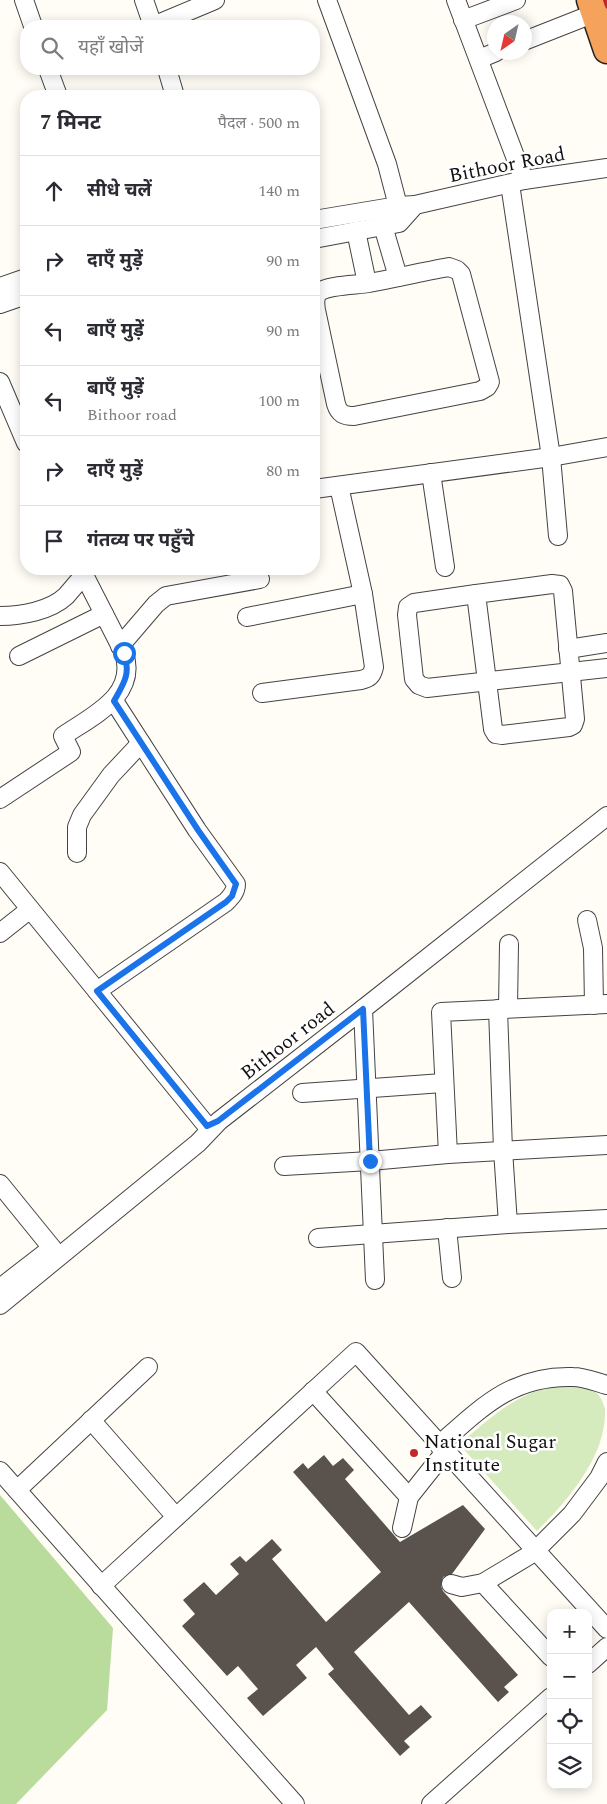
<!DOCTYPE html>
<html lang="hi">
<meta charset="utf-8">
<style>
:root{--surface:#fff;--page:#f7f7f7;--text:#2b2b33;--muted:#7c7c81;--line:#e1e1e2}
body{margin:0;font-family:Spectral,"Noto Sans Devanagari",serif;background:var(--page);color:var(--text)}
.controls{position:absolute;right:15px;bottom:15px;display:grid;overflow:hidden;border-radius:10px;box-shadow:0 2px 12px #0003}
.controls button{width:45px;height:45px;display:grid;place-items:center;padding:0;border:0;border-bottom:1px solid var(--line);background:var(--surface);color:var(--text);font:25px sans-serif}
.compass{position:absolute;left:487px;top:15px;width:45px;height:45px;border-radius:50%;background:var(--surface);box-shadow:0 2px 12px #0003;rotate:214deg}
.stop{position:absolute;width:15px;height:15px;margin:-11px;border:4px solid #1a73e8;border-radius:50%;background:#fff}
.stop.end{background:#1a73e8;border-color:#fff;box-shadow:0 1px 5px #0008}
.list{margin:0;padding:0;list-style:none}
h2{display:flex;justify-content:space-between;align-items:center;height:65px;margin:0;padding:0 20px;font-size:21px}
h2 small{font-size:16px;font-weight:400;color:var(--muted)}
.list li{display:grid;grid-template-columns:32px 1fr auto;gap:15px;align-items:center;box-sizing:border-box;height:70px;padding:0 20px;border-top:1px solid var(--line)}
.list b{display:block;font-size:19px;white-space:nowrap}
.list p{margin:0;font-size:16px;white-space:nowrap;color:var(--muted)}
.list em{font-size:16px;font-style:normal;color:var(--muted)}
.icon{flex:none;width:28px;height:28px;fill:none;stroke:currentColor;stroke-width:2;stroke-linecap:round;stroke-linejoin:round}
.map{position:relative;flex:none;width:607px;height:1804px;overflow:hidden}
.search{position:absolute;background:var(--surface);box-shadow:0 2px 12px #0003;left:20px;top:20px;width:300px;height:55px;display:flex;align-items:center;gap:12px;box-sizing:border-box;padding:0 18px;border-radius:20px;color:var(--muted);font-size:19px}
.panel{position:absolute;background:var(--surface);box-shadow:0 2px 12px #0003;left:20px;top:90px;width:300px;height:485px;border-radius:20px}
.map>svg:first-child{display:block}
</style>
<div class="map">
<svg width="607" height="1804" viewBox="0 0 607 1804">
<rect width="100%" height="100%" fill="#fffdf5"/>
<!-- green -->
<path fill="#d5ebbd" d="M 575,1384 C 593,1388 600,1391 605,1409 C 607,1456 567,1501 537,1531 L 459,1444 C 484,1424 509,1399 540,1390 C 551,1387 564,1386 575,1384 Z"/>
<!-- forest -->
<path fill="#b9dc9c" d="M 0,1495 L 113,1628 L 107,1710 L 16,1804 L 0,1804 Z"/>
<!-- building -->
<path fill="#5a524d" d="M 324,1455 L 333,1466 L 343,1458 L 354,1470 L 345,1479 L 400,1542 L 463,1505 L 485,1529 L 452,1574 L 443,1577 L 441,1586 L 443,1591 L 518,1675 L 504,1687 L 509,1692 L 498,1702 L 409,1602 L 354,1652 L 409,1715 L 421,1705 L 432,1717 L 404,1741 L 410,1747 L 400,1756 L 328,1674 L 334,1669 L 316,1647 L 296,1665 L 307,1678 L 263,1716 L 247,1698 L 258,1689 L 238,1666 L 227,1676 L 182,1626 L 195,1614 L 183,1600 L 204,1582 L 216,1595 L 239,1574 L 230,1564 L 240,1556 L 246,1562 L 272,1539 L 282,1550 L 272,1559 L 326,1622 L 381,1572 L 293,1472 L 303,1463 L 308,1469 Z"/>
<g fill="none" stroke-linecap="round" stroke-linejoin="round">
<!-- minor casing -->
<g stroke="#444" stroke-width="20">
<g id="minor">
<path d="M 24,0 L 33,26"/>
<path d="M 144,0 L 153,26"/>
<path d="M 327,0 L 387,164 L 398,206"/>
<path d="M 456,0 L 524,180"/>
<path d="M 463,20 L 516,0"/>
<path d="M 153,26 L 215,0"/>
<path d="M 524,41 L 595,13"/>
<path d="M 479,59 L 496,52"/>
<path d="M 48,69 L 58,96"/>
<path d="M 167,69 L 175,96"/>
<path d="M 510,184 L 551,457 L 558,536"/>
<path d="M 314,220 L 398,206 L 415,205 L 524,180 L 607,168"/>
<path d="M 383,226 L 398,277"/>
<path d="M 356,231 L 367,283"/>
<path d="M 314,239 L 399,223 L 415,205"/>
<path d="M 449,267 L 457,270 L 461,274 L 490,382 L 487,387 L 480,391 L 354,416 C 344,416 339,414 336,404 L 316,310 C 315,304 314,297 319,292 C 328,285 357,285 369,283 C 395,278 422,272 449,267 Z"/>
<path d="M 0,287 L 26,278"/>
<path d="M 0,304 L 26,295"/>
<path d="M 0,382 L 26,443"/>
<path d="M 431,473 L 445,567"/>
<path d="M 314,489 L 551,457 L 607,447"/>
<path d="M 552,584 L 560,585 L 563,591 L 575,719 L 573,725 L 569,727 L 502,735 L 496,734 L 493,729 L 476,594 Z"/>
<path d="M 476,594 L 414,603 L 408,607 L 407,615 L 414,679 L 419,685 L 427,688 L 607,668"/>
<path d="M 0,616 C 21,616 50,611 66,596 C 72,589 78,582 84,575"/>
<path d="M 247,617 L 363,594"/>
<path d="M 120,646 L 156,604 L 166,596 L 260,579"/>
<path d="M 568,649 L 607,643"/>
<path d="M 19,656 L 104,614"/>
<path d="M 262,693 L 361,680 C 369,678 372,676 374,667 L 363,594 L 339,486"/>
<path d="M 114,701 L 197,830 L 236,884 C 236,892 231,897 226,902 L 97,991 L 207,1126"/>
<path d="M 0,799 L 71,752 L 63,736 C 92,716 138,696 124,653 L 81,569"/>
<path d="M 77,853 L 77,827 L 82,815 L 111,775 L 141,743"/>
<path d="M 0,872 L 97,991"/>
<path d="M 587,920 L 593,948 L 594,1005"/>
<path d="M 0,933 L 29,910"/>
<path d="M 607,1004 L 441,1012 L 448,1154 L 607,1145"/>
<path d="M 508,1008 L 509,944"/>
<path d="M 363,1009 L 375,1280"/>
<path d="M 498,1009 L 503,1150 L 508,1224"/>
<path d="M 302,1093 L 443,1083"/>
<path d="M 284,1166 L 370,1161 L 448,1154"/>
<path d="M 0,1184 L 52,1248"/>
<path d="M 447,1228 L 452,1278"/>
<path d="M 318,1238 L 508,1224 L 607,1219"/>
<path d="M 0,1288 L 52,1248"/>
<path d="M 0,1305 L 198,1143 L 219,1121 L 363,1009 L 607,816"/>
<path d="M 313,1391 L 409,1497"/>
<path d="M 91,1420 L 176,1517"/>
<path d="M 0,1471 L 295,1804"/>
<path d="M 17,1490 L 148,1367"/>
<path d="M 402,1528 L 409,1497 L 444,1453 L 439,1445 C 481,1408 512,1375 573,1377 C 584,1377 596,1382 607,1385"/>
<path d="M 483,1583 L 551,1657"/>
<path d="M 451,1584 L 462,1587 L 483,1583 L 533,1553 L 572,1514 L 599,1478 L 607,1462"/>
<path d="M 101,1586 L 356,1352 L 607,1629"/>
<path d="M 588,1664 L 607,1647"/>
<path d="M 431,1804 L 551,1697"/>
</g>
</g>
<!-- highway casing -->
<g stroke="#222" stroke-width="29">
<path id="highway" d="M 590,0 L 607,50"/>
</g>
<!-- minor -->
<use href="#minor" stroke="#fff" stroke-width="18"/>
<!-- highway -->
<use href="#highway" stroke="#f5a25d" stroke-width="26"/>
<!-- rail -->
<path stroke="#c4262e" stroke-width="4" d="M 605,0 L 607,6"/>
</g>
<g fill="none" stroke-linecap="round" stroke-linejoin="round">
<!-- route -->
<path stroke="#1a73e8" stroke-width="6" d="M 124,653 C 131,674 124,683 114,701 L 198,830 L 236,884 L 232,896 L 226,902 L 97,991 L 207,1126 L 218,1121 L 363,1009 L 370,1161"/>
</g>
<!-- markers -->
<circle fill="#c4262e" stroke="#fff" stroke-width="2" cx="414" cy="1453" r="5"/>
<g text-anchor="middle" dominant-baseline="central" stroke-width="5" stroke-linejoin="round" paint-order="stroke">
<!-- street labels -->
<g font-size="20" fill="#111" stroke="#fff">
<text transform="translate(507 165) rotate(-11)">Bithoor Road</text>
<text transform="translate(288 1041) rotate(-38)">Bithoor road</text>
</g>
<!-- poi labels -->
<g font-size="20" fill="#111" stroke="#fff" text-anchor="start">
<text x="424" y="1442">National Sugar<tspan x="424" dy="23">Institute</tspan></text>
</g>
</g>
</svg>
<div class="controls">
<button>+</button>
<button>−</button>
<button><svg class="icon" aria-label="locate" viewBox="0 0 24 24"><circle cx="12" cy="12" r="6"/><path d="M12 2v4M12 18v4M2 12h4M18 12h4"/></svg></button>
<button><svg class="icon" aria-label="layers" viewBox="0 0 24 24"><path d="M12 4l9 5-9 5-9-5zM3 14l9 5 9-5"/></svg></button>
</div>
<svg class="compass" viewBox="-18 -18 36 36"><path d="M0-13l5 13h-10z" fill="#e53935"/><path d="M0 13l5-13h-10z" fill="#7c7c81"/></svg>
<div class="stop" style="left:124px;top:653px"></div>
<div class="stop end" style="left:370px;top:1161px"></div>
<div class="search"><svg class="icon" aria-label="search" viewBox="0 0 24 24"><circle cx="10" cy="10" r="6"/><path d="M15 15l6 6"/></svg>यहाँ खोजें</div>
<section class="panel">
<h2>7 मिनट<small>पैदल · 500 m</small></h2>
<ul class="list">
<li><svg class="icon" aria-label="ahead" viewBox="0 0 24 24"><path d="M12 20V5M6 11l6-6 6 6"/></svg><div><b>सीधे चलें</b></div><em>140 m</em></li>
<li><svg class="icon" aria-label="right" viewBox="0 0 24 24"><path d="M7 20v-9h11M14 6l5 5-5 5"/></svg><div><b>दाएँ मुड़ें</b></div><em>90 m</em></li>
<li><svg class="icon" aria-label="left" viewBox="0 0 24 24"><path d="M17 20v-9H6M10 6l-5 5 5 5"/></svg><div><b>बाएँ मुड़ें</b></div><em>90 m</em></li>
<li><svg class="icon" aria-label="left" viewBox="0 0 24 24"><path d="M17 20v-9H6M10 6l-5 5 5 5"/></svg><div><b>बाएँ मुड़ें</b><p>Bithoor road</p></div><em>100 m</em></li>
<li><svg class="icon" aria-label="right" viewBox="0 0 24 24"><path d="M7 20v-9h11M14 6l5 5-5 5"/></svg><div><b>दाएँ मुड़ें</b></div><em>80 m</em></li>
<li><svg class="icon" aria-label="arrive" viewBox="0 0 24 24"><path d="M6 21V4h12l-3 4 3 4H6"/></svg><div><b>गंतव्य पर पहुँचे</b></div></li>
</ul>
</section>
</div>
